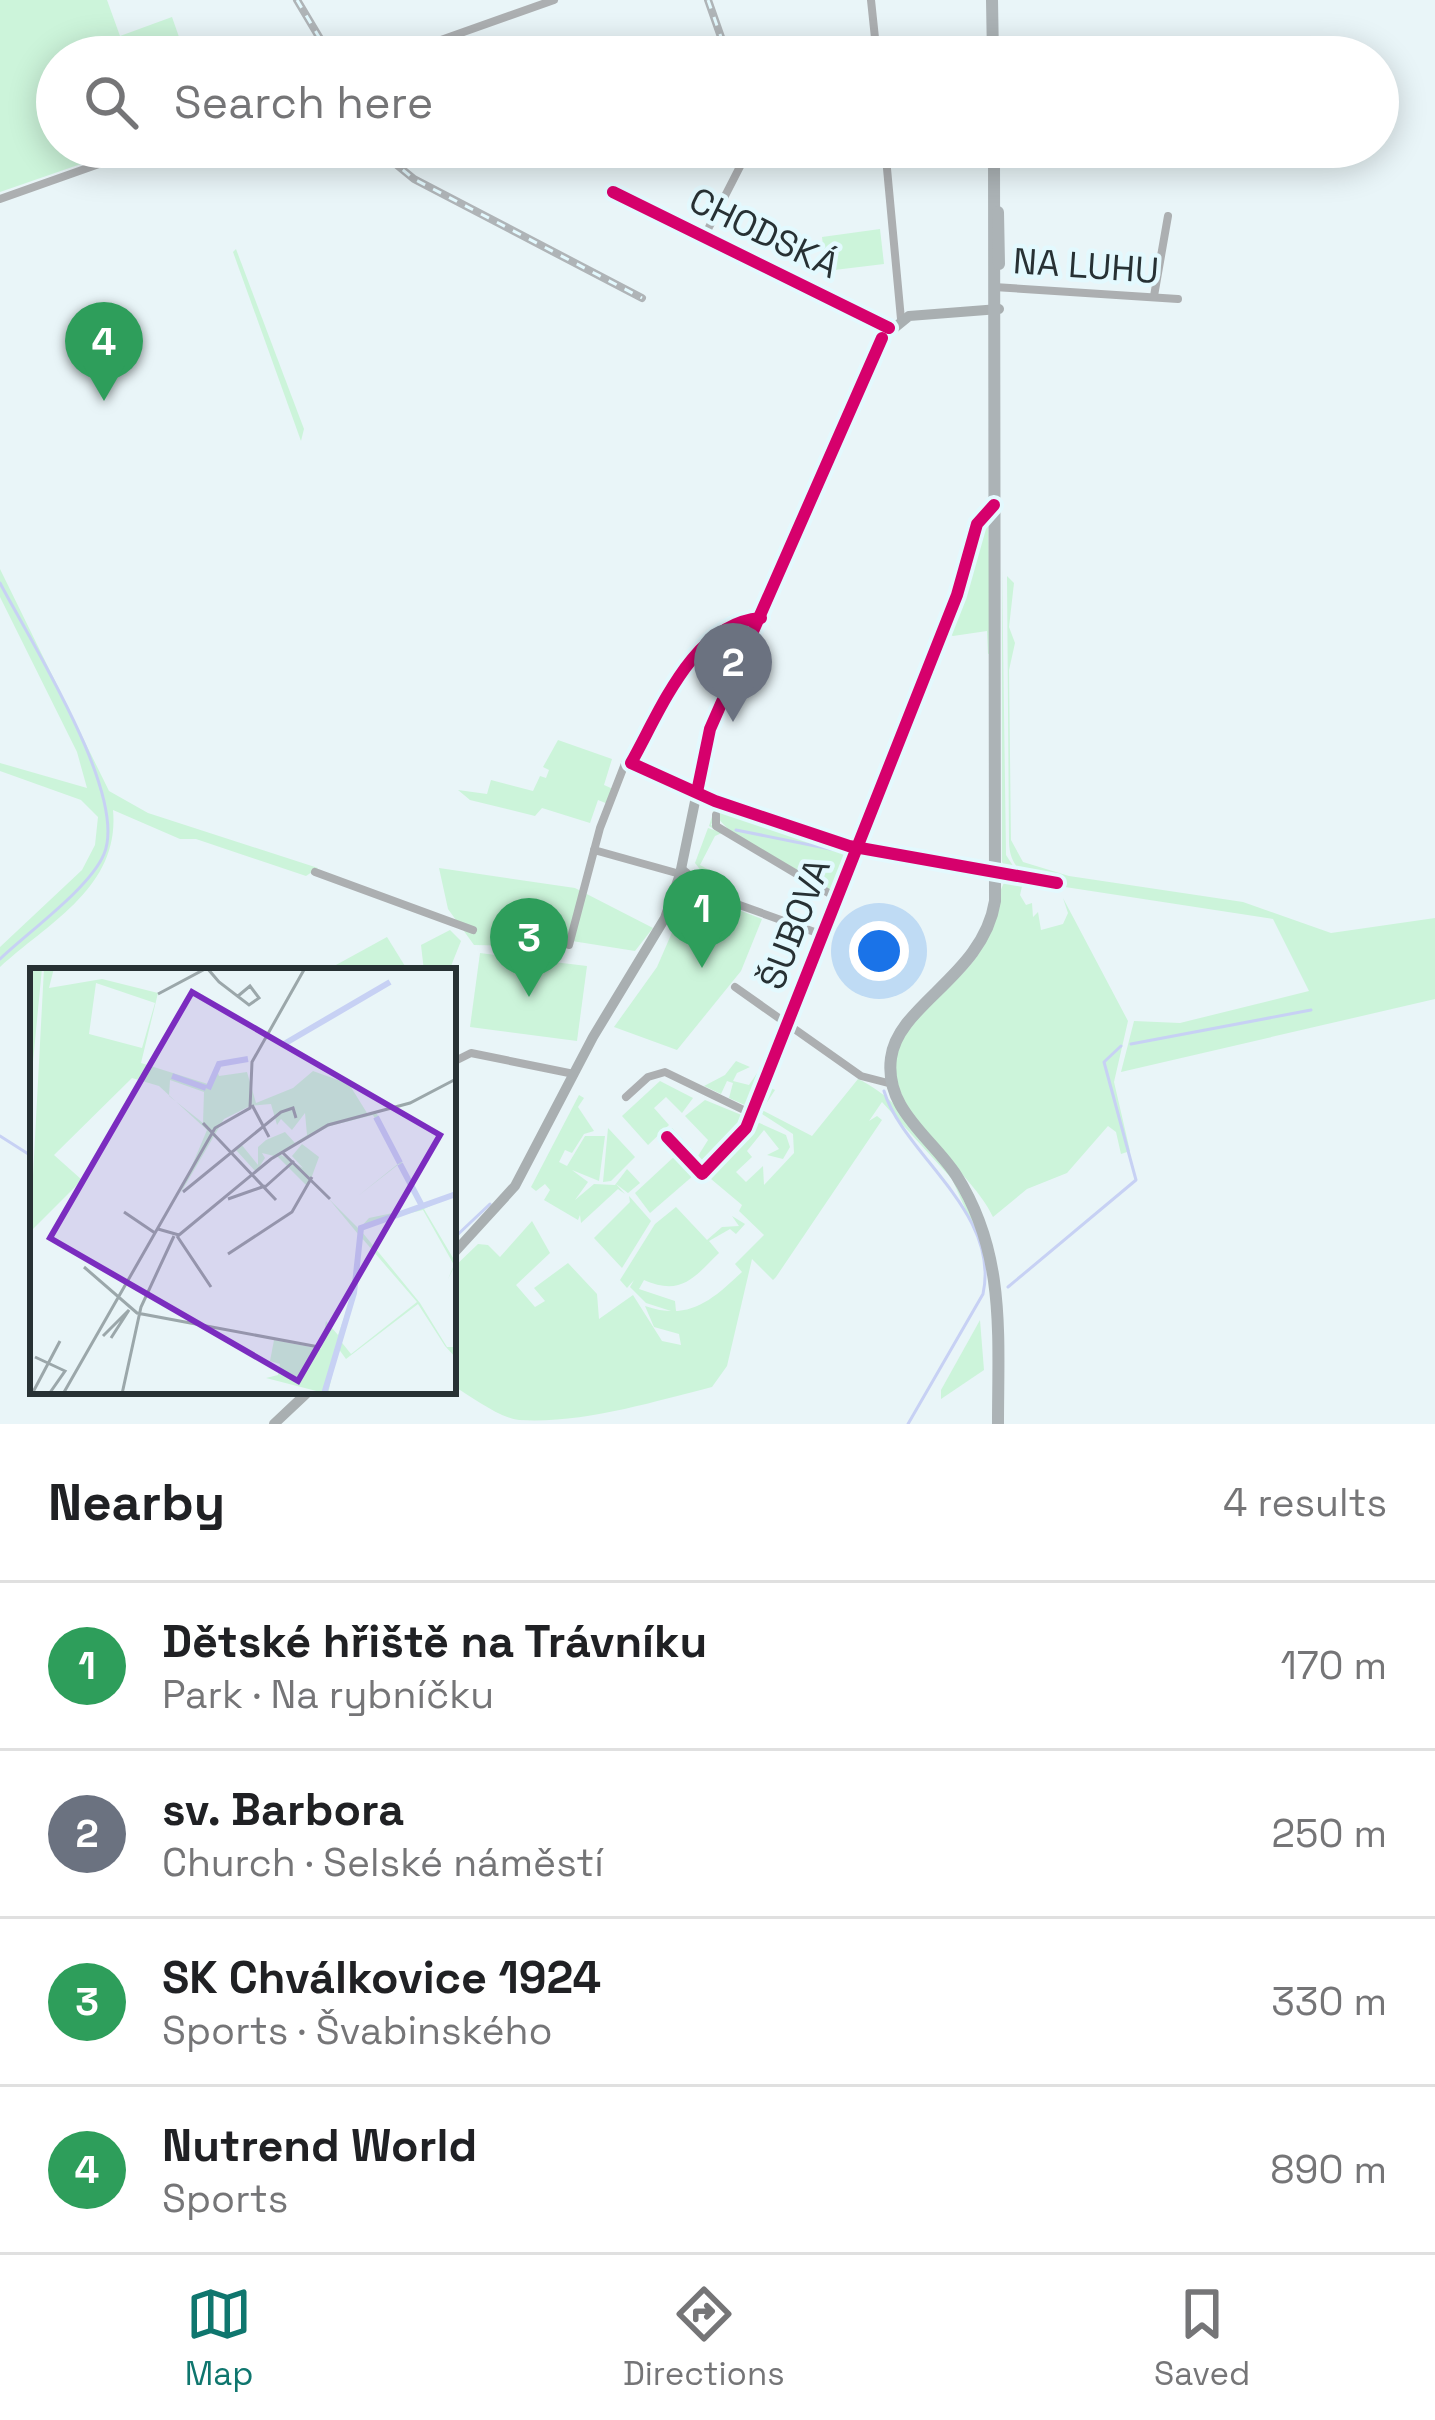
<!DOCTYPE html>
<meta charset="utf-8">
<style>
:root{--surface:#fff;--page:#f6f6f6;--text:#202124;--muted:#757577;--line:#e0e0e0;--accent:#0f766e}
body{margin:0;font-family:"Space Grotesk",sans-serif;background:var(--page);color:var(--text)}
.you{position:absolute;left:879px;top:951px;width:42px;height:42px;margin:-30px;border:9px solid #fff;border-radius:50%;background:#1a73e8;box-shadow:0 0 0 18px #1a73e833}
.badge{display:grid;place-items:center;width:78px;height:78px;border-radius:50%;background:var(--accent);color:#fff;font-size:39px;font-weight:700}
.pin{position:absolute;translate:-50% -99px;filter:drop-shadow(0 3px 6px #0008)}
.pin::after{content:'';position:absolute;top:63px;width:42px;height:36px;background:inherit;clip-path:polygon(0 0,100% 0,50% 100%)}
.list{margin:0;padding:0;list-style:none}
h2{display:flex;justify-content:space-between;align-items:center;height:156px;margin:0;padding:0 48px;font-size:51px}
h2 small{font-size:39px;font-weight:400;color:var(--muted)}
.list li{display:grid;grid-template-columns:78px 1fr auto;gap:36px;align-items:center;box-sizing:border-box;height:168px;padding:0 48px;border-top:3px solid var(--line)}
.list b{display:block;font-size:45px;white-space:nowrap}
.list p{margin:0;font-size:39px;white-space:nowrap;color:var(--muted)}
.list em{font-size:39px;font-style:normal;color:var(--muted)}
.icon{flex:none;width:66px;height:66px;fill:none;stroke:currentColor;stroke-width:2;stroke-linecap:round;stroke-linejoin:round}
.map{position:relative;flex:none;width:1435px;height:1424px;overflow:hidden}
.search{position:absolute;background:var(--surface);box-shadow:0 6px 30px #0003;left:36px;right:36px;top:36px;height:132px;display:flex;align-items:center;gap:30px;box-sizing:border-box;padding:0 42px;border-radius:66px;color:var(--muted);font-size:45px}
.sheet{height:828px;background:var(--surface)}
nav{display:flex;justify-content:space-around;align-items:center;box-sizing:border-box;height:168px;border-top:3px solid var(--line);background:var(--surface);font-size:33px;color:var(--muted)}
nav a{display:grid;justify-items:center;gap:6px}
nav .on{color:var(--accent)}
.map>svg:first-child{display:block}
</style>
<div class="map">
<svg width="1435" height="1424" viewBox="0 0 1435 1424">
<rect width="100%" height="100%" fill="#e9f5f8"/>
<!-- green -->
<g fill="#ccf4da">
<path d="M 0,0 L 107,0 L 120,36 L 172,17 L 186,57 L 57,57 L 57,147 L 130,147 L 0,192 Z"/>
<path d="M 880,229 L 884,264 L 826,271 L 822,237 Z"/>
<path d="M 236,249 L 304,429 L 301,441 L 233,252 Z"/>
<path d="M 988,515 L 991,653 L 988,654 L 987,631 L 953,636 L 942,631 L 981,519 Z"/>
<path d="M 1002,566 L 1006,855 L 1019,875 L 1007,872 L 1002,862 Z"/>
<path d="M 0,569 L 109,791 L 148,813 L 318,868 L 306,876 L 196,839 L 180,839 L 113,810 C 120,887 49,922 0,967 L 0,947 L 82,870 L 95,845 L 98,817 L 81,800 L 0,771 L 0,763 L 87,788 L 77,752 L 0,597 Z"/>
<path d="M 1007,576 L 1014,583 L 1009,627 L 1015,643 L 1009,670 L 1011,840 L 1023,862 L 1069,876 L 1243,902 L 1331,933 L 1435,918 L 1435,999 L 1121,1072 L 1134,1021 L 1180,1023 L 1309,991 L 1273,919 L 1065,887 L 1066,882 C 1037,878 1010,878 1009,842 Z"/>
<path d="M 558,740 L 612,759 L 604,785 L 613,789 L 608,804 L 598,800 L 590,823 L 542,808 L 535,816 L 470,800 L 458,790 L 487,794 L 491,780 L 533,791 L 540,776 L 546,778 L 549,770 L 543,767 Z"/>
<path d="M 715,807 L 849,850 L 851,856 L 832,891 C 804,875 729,841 716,814 L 711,825 L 724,832 L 715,836 L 700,865 L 711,871 L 708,880 L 695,863 L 708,828 L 717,831 L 709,826 Z"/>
<path d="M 439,868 L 575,888 L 653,928 L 635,951 L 509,931 L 517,946 L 474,945 L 448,909 Z"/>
<path d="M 1007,878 L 1023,882 L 1020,895 L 1026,905 L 1032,903 L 1033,917 L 1038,912 L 1041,930 L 1063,924 L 1068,913 L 1063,898 L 1128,1021 L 1114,1082 L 1130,1151 L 1121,1154 L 1116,1132 L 1108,1126 L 1067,1173 L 1027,1189 L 993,1217 C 970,1165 867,1104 903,1037 C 920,1005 957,986 978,955 C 993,932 996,892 1007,878 Z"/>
<path d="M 690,891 L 762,919 L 741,971 L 677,1050 L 614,1027 L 657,967 Z"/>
<path d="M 450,930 L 461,941 L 449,971 L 424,971 L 421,945 Z"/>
<path d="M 387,937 L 408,971 L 325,971 Z"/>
<path d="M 480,953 L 587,966 L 577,1041 L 470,1027 Z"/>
<path d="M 736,1061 L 750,1067 L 737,1073 L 733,1081 L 749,1085 L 764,1063 L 747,1106 L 729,1098 L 733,1083 L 727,1081 L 721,1094 L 704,1086 L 725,1075 Z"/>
<path d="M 858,1079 C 913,1104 968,1193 984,1251 L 952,1179 L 882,1102 L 869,1121 L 877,1116 L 882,1120 L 776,1277 L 773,1280 L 752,1259 L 727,1366 L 712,1387 C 652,1402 582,1424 519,1420 C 497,1417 473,1397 453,1386 L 453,1268 L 478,1244 L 488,1245 L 500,1257 L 532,1221 L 550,1253 L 516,1285 L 535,1307 L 545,1301 L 534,1288 L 568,1263 L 597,1294 L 599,1319 L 633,1295 L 662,1341 L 681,1345 L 679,1334 L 654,1327 L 645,1306 C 689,1321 711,1301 742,1272 L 735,1264 L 764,1235 L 739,1211 L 742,1205 L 711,1179 L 711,1171 L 726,1156 L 730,1159 L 728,1155 L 755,1121 L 786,1135 L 790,1147 L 783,1159 L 767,1155 L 779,1149 L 764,1130 L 747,1151 L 752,1157 L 736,1172 L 746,1182 L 763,1166 L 764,1185 L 794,1153 L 793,1134 L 759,1112 L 767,1086 L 775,1090 L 762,1110 L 812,1136 Z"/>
<path d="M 660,1081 L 693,1098 L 682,1113 L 666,1097 L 654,1108 L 669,1125 L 648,1145 L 622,1116 Z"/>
<path d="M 579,1095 L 584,1098 L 578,1107 L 594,1131 L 584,1134 L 572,1153 L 565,1150 L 559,1162 L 567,1166 L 585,1136 L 605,1136 L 599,1181 L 572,1170 L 588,1182 L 575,1200 L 594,1184 L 615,1185 L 627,1169 L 640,1183 L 628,1193 L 616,1184 L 625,1194 L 618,1189 L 581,1223 L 580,1215 L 578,1220 L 544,1200 L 550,1190 L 545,1184 L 536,1191 L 531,1187 Z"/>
<path d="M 705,1100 L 744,1116 L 734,1134 L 745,1119 L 705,1166 L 729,1139 L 703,1163 L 669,1131 L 672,1128 L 698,1156 L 708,1140 L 685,1116 Z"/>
<path d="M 608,1128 L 635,1157 L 611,1181 L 603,1182 Z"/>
<path d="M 677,1154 L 694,1175 L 650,1213 L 635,1193 Z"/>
<path d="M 629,1196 L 651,1221 L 622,1268 L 594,1238 L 630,1202 Z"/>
<path d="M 676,1207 L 707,1240 L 722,1227 L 739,1226 L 732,1216 L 745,1224 L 736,1234 L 730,1229 L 709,1241 L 719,1253 C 695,1276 682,1297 644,1280 L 639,1289 L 675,1301 L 676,1311 L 671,1311 L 646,1303 L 630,1287 L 634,1280 L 627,1288 L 620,1280 L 655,1224 Z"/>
<path d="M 980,1320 L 984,1370 L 941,1399 L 941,1390 Z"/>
</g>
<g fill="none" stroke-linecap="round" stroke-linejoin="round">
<!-- stream -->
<g stroke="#c7d1f4" stroke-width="3">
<path d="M 0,583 C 29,639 129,795 104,854 C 90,888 28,932 0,959"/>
<path d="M 736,830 L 850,853"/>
<path d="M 1131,1044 L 1311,1010"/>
<path d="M 884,1091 C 903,1154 1001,1212 983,1294 L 908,1424"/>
<path d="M 0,1136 L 33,1157"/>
<path d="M 453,1239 L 490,1204"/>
<path d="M 1008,1287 L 1136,1180 L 1104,1062 L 1121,1046"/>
</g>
<!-- street -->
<g stroke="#acafb1" stroke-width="8">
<path d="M 871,0 L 877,57"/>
<path d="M 393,57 L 554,0"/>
<path d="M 885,147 L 901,319"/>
<path d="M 613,192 L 889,328"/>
<path d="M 0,199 L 147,147"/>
<path d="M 704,237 L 750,147"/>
<path d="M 994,287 L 1178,299"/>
<path d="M 1154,296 L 1168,216"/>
<path d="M 759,618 C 692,626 660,712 631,763 L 715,801 L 849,846 L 1057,883"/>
<path d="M 716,815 L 716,826 L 837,898"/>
<path d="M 594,850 L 680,874"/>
<path d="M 681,868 L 717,897 L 823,935"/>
<path d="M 315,872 L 473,930"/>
<path d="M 569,945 L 600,828 L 626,761"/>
<path d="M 735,987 L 861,1076 L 892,1084"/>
<path d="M 453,1062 L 471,1053 L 574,1074"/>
<path d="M 626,1097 L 648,1077 L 665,1072 L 752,1114"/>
<path d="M 667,1137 L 702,1174 L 746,1128 L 957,595 L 977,524 L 994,505"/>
</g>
<!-- secondary -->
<g stroke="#a9afb1" stroke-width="10">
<path d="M 453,1254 L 515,1186 L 593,1037 L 665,918 L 680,874 L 710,729 L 882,338 L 909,316 L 999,309"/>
<path d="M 274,1424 L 309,1391"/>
</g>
<!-- primary -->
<g stroke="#acb3b6" stroke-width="12">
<path d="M 992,0 L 993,57"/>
<path d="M 994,147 L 995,901 C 983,976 898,1004 891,1058 C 884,1109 931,1137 956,1175 C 1006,1253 998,1335 998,1424"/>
<path d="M 998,212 L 999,264"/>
</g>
<!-- rail casing -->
<g stroke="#afb4b7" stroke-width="8">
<g id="rail">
<path d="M 297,0 L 331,57"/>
<path d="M 708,0 L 728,57"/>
<path d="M 375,147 L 414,179 L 642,298"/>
</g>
</g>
<!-- rail -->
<use href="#rail" stroke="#e3f9fe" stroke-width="3" stroke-dasharray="9" stroke-linecap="butt"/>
<!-- cycleway casing -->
<g stroke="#e3f9fe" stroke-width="20">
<g id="cycleway">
<path d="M 613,192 L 889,328"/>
<path d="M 761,618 C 693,623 660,712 631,763 L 715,801 L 849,846 L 1057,883"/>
<path d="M 697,792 L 710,729 L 882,338"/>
<path d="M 667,1137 L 702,1174 L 746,1128 L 957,595 L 977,524 L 994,505"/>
</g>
</g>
<!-- cycleway -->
<use href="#cycleway" stroke="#d6006c" stroke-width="12"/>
</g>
<g text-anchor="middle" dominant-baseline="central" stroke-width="9" stroke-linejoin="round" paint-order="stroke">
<!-- street labels -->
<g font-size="36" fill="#273134" stroke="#e3f9fe">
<text transform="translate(764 233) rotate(26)">CHODSKÁ</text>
<text transform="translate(1086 266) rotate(4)">NA LUHU</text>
<text transform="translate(795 924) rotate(-69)">ŠUBOVA</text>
</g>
</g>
<!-- overview -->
<g transform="translate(30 968)">
<rect width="426" height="426" fill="#e9f5f8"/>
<path d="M 0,0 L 12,0 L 0,125 ZM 14,0 L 24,0 L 19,20 L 72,11 L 128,25 L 111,95 L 181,117 L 187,102 L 189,108 L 217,104 L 226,135 L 263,120 L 283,103 L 319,116 L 337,145 L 347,146 L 394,238 L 426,226 L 394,241 L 426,295 L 418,311 L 424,297 L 393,242 L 340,255 L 332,264 L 390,335 L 417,379 L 426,379 L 426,390 L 415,378 L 388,336 L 316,391 L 308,380 L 298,426 L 236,410 L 248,407 L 250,396 L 240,393 L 244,372 L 291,381 L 296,353 L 308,367 L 324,321 L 328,266 L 299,231 L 329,261 L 339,250 L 391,239 L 369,196 L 328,228 L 369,195 L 343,147 L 300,158 L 248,185 L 273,200 L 262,188 L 272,176 L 289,189 L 278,219 L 248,189 L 232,185 L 235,190 L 226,204 L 206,182 L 211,176 L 228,197 L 228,179 L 236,172 L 255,164 L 265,175 L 277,167 L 275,145 L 262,162 L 251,151 L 247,157 L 241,136 L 220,138 L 194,151 L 150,226 L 177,162 L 129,118 L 102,110 L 24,187 L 52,212 L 0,264 ZM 66,15 L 125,35 L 112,80 L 59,66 ZM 140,112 L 174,124 L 173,155 L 139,128 ZM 331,269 L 387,334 L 321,386 L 309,371 L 326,324 Z" fill="#ccf4da" fill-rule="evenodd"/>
<path fill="none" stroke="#c7d1f4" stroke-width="6" d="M 254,76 L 360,14M 142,108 L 176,120M 178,121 L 189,96 L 218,91M 346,149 L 370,195M 370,196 L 391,236M 294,426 L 324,325 L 331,260 L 426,226"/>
<path fill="none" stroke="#9ba7aa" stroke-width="3" d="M 128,26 L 177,0 L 189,14 L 219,37 L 229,30 L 220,18 L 208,28M 222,137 L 239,169M 173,155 L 246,232M 252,184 L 300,231M 235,219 L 264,193M 153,224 L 251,144 L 263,140 L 266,150M 198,231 L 235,218M 94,244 L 125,265M 128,261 L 149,267 L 241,191 L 298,157 L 380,135 L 426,111M 147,268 L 181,319M 198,286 L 262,244 L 282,209M 54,299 L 107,345 L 289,379M 73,368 L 99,342 L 81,370M 5,389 L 35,403 L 19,426M 2,426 L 30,373M 33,426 L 185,160 L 220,140 L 222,94 L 275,0M 92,426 L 111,339 L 144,268"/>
<path fill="#7b2cbf" fill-opacity="0.15" stroke="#7b2cbf" stroke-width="6" d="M 162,24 L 410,167 L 268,413 L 20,270 Z"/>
<rect width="426" height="426" fill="none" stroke="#273134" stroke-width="6"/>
</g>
</svg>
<div class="you"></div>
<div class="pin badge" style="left:702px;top:968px;background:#2e9e5b">1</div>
<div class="pin badge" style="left:733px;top:722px;background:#6b7280">2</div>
<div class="pin badge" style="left:529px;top:997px;background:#2e9e5b">3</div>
<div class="pin badge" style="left:104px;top:401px;background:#2e9e5b">4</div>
<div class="search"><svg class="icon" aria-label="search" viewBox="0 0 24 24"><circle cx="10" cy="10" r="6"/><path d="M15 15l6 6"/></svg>Search here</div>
</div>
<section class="sheet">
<h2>Nearby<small>4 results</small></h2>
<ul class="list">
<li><span class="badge" style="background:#2e9e5b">1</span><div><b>Dětské hřiště na Trávníku</b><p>Park · Na rybníčku</p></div><em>170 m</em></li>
<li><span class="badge" style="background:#6b7280">2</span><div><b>sv. Barbora</b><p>Church · Selské náměstí</p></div><em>250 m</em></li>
<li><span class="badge" style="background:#2e9e5b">3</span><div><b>SK Chválkovice 1924</b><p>Sports · Švabinského</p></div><em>330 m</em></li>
<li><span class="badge" style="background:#2e9e5b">4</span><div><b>Nutrend World</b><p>Sports</p></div><em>890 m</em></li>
</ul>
</section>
<nav>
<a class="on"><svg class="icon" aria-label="map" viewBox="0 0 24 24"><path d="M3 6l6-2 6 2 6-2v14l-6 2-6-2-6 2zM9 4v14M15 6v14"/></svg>Map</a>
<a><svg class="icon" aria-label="directions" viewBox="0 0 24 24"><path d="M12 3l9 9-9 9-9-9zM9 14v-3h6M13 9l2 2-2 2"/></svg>Directions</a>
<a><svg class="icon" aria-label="saved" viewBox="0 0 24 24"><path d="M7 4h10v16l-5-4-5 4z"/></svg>Saved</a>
</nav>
